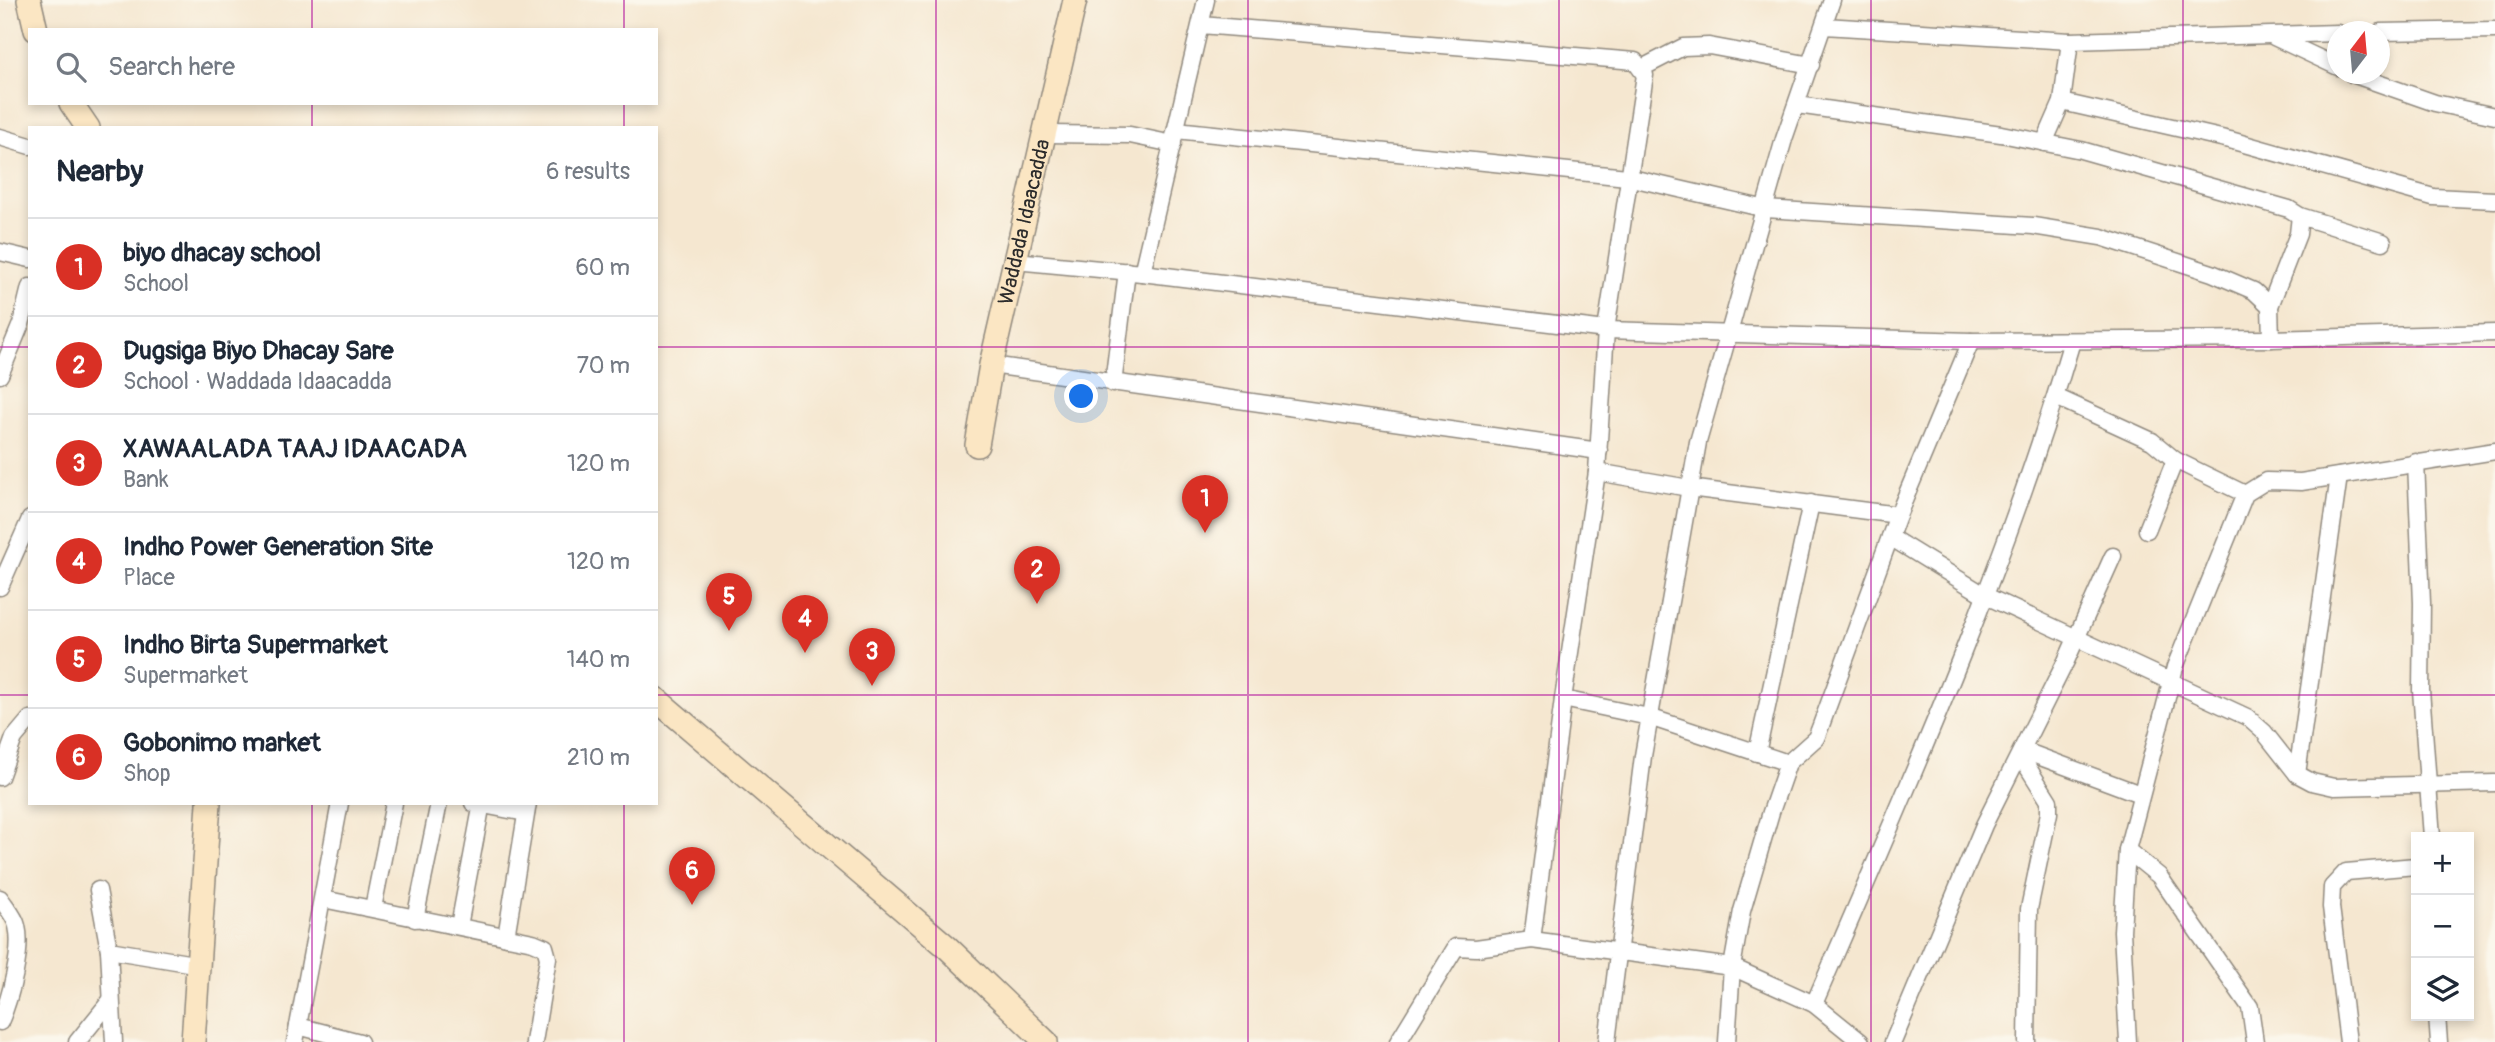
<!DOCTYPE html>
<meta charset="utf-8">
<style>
:root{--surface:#fff;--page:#f2f2f3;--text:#1f2937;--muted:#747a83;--line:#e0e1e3;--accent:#d93025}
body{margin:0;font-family:Pangolin,sans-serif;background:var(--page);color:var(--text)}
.controls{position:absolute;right:21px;bottom:21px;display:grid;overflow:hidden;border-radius:0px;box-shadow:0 4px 10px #0003}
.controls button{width:63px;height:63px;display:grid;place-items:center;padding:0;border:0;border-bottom:2px solid var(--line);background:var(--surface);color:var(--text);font:35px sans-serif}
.compass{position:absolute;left:2327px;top:21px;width:63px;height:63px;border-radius:50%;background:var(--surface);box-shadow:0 4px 10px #0003;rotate:16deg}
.you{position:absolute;left:1082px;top:397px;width:24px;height:24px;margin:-18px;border:5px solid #fff;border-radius:50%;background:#1a73e8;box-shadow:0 0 0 10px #1a73e833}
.badge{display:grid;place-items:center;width:46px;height:46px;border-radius:50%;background:var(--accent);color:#fff;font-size:23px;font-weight:700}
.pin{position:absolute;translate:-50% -58px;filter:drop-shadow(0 2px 4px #0008)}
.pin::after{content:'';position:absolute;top:37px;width:24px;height:21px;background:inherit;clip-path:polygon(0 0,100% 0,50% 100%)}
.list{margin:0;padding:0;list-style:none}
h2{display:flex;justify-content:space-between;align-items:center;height:91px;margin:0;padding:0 28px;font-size:30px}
h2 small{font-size:23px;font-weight:400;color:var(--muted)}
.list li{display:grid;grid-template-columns:46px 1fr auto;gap:21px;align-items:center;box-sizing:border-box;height:98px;padding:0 28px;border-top:2px solid var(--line)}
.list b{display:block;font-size:26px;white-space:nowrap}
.list p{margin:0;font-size:23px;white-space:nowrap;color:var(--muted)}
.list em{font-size:23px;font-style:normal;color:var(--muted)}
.icon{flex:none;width:38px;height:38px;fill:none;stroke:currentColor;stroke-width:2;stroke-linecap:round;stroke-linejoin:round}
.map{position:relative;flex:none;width:2495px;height:1042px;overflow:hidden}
.search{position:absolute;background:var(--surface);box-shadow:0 4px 10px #0003;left:28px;top:28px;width:630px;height:77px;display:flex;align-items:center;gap:18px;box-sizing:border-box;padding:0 24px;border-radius:0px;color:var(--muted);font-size:26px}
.panel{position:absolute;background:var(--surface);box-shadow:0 4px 10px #0003;left:28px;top:126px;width:630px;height:679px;border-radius:0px}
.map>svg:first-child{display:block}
</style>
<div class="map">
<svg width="2495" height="1042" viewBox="0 0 2495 1042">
<rect width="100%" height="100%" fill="#fbf7ec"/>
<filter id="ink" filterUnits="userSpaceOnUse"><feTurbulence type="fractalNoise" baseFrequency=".0143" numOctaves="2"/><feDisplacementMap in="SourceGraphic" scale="14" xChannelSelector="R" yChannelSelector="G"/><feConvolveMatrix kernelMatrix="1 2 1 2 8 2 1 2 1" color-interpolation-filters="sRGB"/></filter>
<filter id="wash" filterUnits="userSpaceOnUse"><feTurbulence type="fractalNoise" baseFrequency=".00686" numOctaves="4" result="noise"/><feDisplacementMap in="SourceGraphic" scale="28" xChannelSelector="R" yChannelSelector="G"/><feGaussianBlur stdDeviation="1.57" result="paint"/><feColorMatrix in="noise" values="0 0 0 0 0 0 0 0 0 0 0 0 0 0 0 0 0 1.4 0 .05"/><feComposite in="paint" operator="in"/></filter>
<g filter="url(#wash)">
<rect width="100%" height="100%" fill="#f5e7d0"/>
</g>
<g filter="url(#ink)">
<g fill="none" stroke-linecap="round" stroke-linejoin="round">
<!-- street casing -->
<g stroke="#90897e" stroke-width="19">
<g id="street">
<path d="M 1201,25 L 1635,61 L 1645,75 L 1606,330 L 1597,472 L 1563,699 L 1532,940"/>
<path d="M 1824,26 L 2070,41 L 2338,33"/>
<path d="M 2380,32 L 2495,30"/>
<path d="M 2274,37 L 2338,67"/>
<path d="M 1642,68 L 1683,47 L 1709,46 L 1811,65"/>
<path d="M 2352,74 L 2435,103 L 2495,116"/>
<path d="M 2062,102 L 2230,140 L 2433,197 L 2495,200"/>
<path d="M 1797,105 L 2001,134 L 2081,150 L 2289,209 L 2300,216 L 2383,242"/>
<path d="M 1176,130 L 1627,177 L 1766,209 L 2033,226 L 2101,237 L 2212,273 L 2254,291 L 2270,306 L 2271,339"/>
<path d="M 1047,134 L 1130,135 L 1173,144"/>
<path d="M 0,137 L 30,146"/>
<path d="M 2044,143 L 2062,102 L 2070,41"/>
<path d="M 0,252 L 30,259"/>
<path d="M 1015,261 L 1142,273 L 1606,330 L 1971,341 L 2271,339 L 2495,333"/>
<path d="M 1142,273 L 1206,0"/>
<path d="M 2270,306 L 2298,234 L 2300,216"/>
<path d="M 991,365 L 1599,451"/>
<path d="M 0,375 L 21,324 L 30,287"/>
<path d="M 1113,384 L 1127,271"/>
<path d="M 2056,397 L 2152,441 L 2175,460 L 2245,494"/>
<path d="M 2416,462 L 2422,603 L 2421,690 L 2432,837"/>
<path d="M 1597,472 L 1689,488 L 1898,515"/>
<path d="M 2147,530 L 2175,460"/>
<path d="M 1890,537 L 1986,596 L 2247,717 L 2264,732 L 2297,774 L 2312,782 L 2334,787 L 2495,783"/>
<path d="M 0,587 L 30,519"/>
<path d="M 1563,699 L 1649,717 L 1788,763"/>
<path d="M 2022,750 L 2140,794"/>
<path d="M 1757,753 L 1811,503"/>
<path d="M 2020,755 L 2049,801 L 2049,813 L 2029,909 L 2027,1042"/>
<path d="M 2297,774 L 2339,476"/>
<path d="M 0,777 L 14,738 L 30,719"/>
<path d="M 473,803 L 526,813"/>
<path d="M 2127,850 L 2159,876 L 2250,1007 L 2255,1042"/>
<path d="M 98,890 L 109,950 L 114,1042"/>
<path d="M 0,898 C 5,906 15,916 17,926 C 23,950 10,999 0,1022"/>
<path d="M 323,899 L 533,942 L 545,947 L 548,958 L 534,1042"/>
<path d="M 373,908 L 394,803"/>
<path d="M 415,919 L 439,803"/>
<path d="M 459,926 L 482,803"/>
<path d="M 506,937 L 528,803"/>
<path d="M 109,950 L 200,965"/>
<path d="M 1814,1004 C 1908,787 2005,569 2072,341"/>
<path d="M 2437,1016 L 2439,1042"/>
<path d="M 298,1026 L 360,1042"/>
<path d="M 77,1042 L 111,1000"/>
<path d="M 295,1042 L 340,803"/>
<path d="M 1398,1042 L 1456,947 L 1476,948 L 1532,940 L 1732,967 L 1814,1004 L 1861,1042"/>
<path d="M 1607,1042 L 1643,756 L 1698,442 L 1784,139 L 1832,0"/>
<path d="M 1727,1042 L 1732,967 L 1742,911 L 1771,812 L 1788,763 L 1816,738 L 1820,728 L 1898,515 L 1971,341"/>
<path d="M 1893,1042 L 1984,825 L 2066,661 L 2113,556"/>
<path d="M 2128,1042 L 2122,931 L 2127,850 L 2175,667 L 2245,494 L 2266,481 L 2301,482 L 2495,451"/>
<path d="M 2348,1042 L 2331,907 L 2332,887 L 2346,872 L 2416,866"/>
</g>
</g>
<!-- secondary casing -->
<g stroke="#90897e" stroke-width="26">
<g id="secondary">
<path d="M 29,0 L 36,30"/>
<path d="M 71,103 L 88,128"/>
<path id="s1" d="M 977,445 L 991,365 L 1075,0"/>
<path d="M 656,699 L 947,947 L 1046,1042"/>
<path d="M 193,1042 L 209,803"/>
</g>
</g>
<!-- street -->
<use href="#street" stroke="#fff" stroke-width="16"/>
<!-- secondary -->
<use href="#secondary" stroke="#fbe6c3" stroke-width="23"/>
</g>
</g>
<!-- grid -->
<path fill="none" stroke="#b5179e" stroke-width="2" stroke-opacity="0.55" d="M 312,0 L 312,30M 624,0 L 624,30M 936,0 L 936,1042M 1248,0 L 1248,1042M 1559,0 L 1559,1042M 1871,0 L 1871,1042M 2183,0 L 2183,1042M 312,103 L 312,128M 624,103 L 624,128M 0,347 L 30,347M 656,347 L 2495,347M 0,695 L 30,695M 656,695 L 2495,695M 312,803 L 312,1042M 624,803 L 624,1042"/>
<g text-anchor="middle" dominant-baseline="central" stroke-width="7" stroke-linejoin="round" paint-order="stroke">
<!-- street labels -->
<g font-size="21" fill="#2b2b2b" stroke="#fbf7ec">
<text stroke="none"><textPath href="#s1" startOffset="228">Waddada Idaacadda</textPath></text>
</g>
</g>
</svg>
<div class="controls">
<button>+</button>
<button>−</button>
<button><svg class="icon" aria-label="layers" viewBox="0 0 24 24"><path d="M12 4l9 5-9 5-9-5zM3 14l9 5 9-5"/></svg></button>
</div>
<svg class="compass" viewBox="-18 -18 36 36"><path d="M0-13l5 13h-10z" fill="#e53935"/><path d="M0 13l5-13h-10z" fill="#747a83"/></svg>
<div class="you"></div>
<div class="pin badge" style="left:1205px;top:533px">1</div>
<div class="pin badge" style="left:1037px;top:604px">2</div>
<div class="pin badge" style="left:872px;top:686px">3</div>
<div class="pin badge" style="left:805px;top:653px">4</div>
<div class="pin badge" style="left:729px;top:631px">5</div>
<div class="pin badge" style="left:692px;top:905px">6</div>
<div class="search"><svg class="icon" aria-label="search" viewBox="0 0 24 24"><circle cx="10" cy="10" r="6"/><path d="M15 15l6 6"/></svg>Search here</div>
<section class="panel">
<h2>Nearby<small>6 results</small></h2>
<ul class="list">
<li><span class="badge">1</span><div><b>biyo dhacay school</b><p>School</p></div><em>60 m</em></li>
<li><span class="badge">2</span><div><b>Dugsiga Biyo Dhacay Sare</b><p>School · Waddada Idaacadda</p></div><em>70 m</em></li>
<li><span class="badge">3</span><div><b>XAWAALADA TAAJ IDAACADA</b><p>Bank</p></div><em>120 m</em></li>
<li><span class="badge">4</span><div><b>Indho Power Generation Site</b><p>Place</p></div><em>120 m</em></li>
<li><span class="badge">5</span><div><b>Indho Birta Supermarket</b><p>Supermarket</p></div><em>140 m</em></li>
<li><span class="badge">6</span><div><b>Gobonimo market</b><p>Shop</p></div><em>210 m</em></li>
</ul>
</section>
</div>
